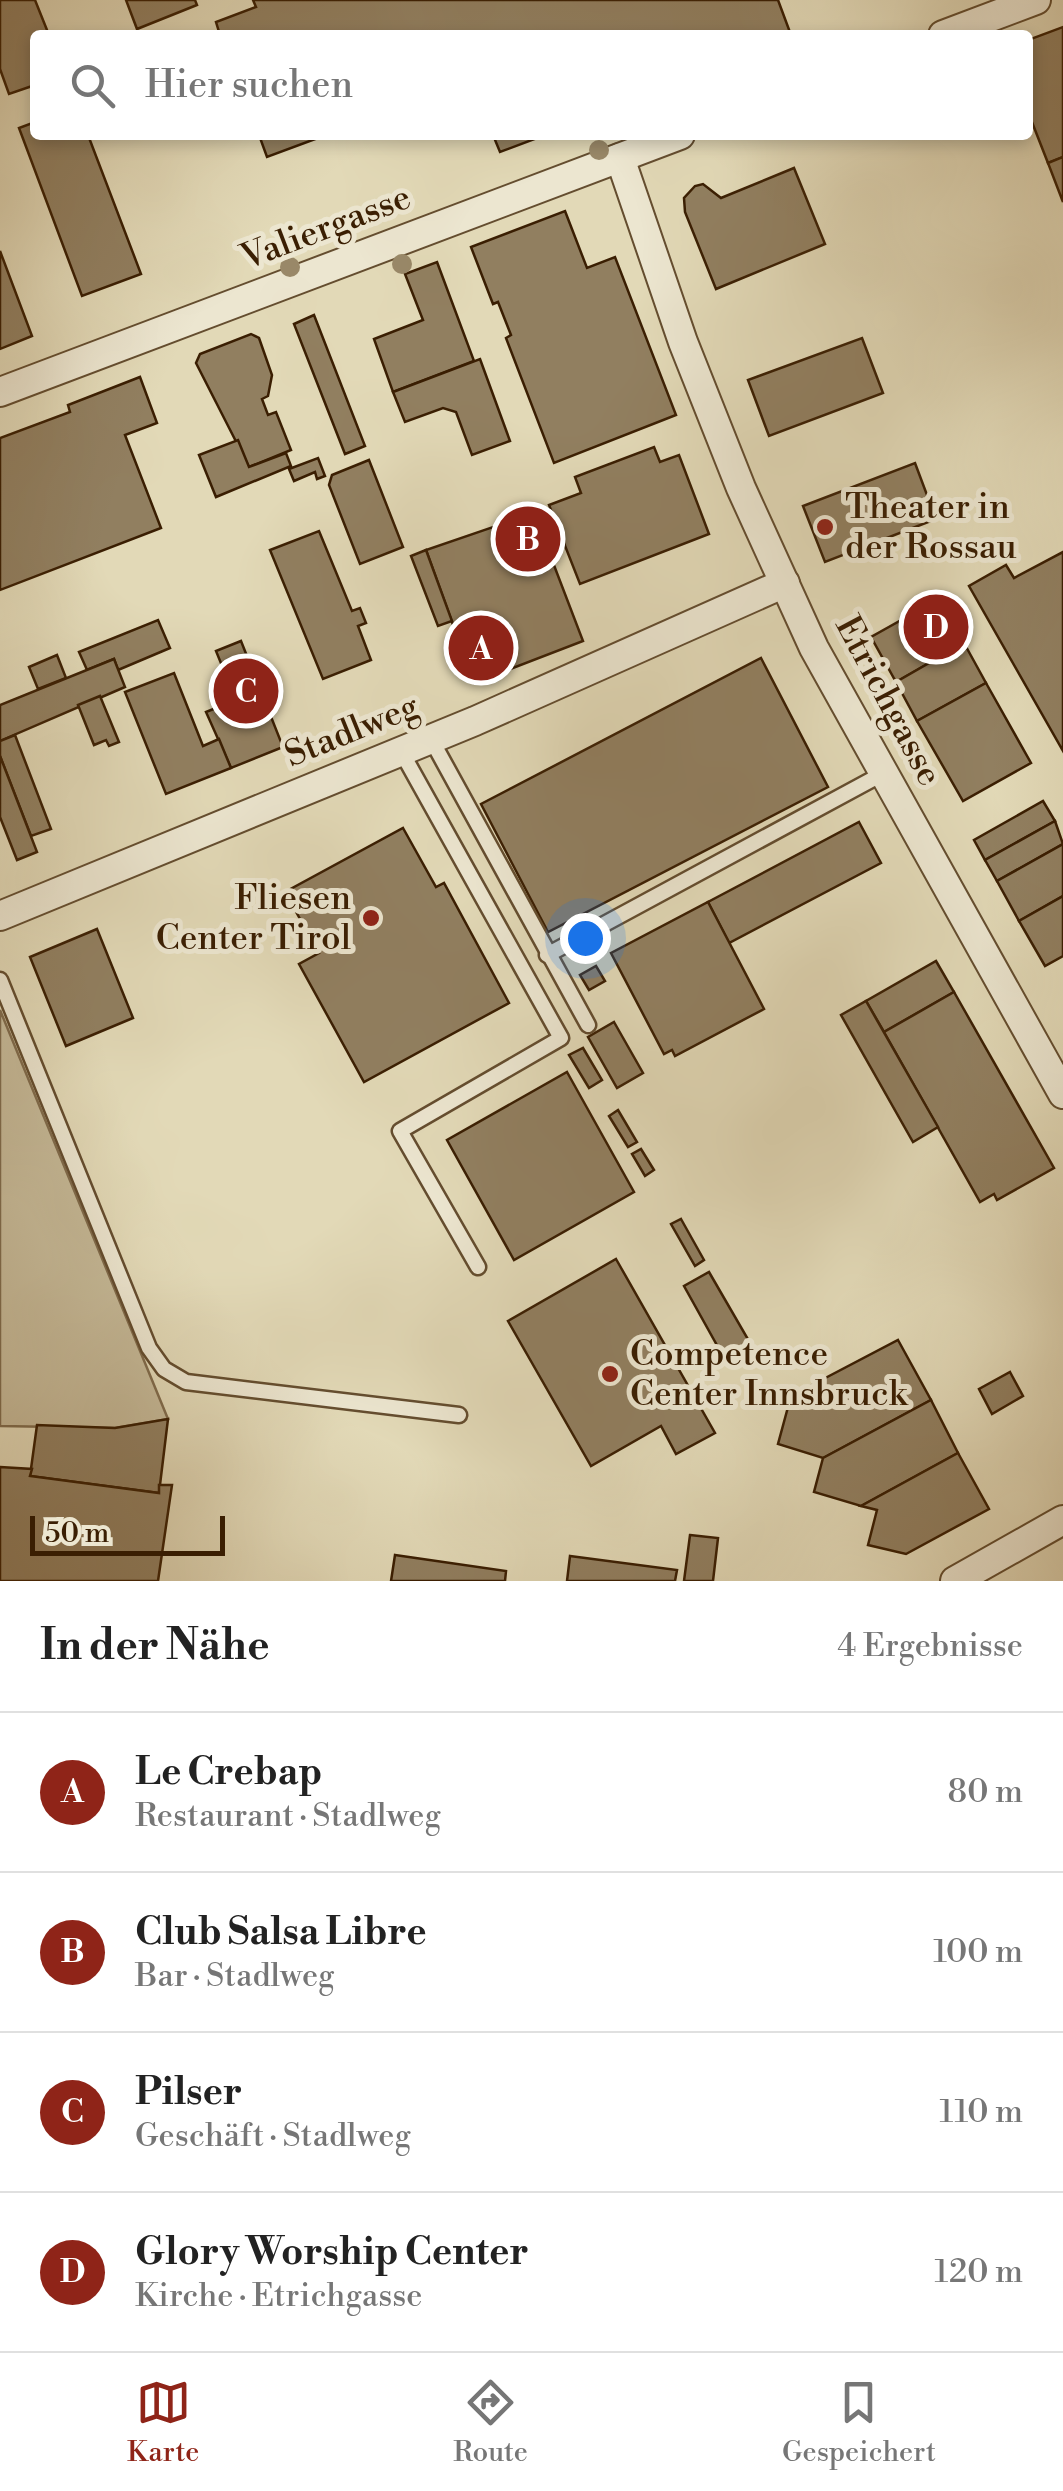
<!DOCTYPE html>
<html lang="de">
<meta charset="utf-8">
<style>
:root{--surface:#fff;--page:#f2f2f2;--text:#222;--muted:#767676;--line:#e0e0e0;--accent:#8f2418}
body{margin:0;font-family:"Libre Bodoni",serif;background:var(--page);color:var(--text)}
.scale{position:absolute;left:30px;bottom:25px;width:195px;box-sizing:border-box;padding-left:10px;border:5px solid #3a1e02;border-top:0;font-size:28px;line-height:35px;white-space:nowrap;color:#3a1e02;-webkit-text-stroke:8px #ece6d0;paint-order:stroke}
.you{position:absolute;left:585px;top:938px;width:35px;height:35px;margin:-25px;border:8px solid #fff;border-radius:50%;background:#1a73e8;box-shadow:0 0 0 15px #1a73e833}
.badge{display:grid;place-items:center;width:65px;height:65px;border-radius:50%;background:var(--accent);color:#fff;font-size:32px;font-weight:700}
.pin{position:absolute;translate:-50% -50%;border:5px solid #fff;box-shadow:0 2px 10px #0006}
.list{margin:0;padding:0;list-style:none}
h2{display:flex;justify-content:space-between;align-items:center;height:130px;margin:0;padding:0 40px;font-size:42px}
h2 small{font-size:32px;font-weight:400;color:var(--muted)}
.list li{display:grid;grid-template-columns:65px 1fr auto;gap:30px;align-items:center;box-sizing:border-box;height:160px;padding:0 40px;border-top:2px solid var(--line)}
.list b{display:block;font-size:38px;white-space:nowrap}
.list p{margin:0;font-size:32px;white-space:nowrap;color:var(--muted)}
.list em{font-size:32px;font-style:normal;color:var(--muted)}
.icon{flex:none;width:55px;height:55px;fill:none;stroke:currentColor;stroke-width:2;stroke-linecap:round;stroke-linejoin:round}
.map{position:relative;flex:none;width:1063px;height:1581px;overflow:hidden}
.search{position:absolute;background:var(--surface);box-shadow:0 5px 15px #0003;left:30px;right:30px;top:30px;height:110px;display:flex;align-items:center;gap:25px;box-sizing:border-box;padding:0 35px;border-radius:10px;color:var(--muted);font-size:38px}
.sheet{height:770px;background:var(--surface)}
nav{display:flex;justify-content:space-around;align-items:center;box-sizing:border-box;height:140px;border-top:2px solid var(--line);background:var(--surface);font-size:28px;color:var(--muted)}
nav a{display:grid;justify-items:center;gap:5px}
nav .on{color:var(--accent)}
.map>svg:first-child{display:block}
</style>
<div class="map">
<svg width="1063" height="1581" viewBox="0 0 1063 1581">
<rect width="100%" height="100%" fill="#e2d9b7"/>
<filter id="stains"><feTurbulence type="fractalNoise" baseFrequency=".002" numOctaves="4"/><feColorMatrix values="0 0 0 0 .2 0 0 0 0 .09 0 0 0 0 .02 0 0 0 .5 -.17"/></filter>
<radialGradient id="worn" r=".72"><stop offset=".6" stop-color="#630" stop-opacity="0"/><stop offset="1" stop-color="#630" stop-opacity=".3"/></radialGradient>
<!-- green -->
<path fill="#c5b998" stroke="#806c4d" stroke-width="2.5" d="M 0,1010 L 168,1419 L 115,1428 L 0,1426 Z"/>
<!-- building -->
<g fill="#917f60" stroke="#3a1e02" stroke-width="2.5">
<path d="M 0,0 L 35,0 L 49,35 L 35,35 L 35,85 L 9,94 L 0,69 Z"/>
<path d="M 126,0 L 195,0 L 197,5 L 137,29 Z"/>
<path d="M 253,0 L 778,0 L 791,35 L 220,35 L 216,22 L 256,7 Z"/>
<path d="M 1063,27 L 1063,157 L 1048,163 L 1028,112 L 1028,40 Z"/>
<path d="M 35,122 L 35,135 L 88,135 L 141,274 L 82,296 L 19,128 Z"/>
<path d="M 259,135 L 326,135 L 267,157 Z"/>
<path d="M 493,135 L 545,135 L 500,152 Z"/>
<path d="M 1063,157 L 1063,202 L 1048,163 Z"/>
<path d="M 794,168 L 825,244 L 716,289 L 685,212 L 684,198 L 695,186 L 703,184 L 721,198 Z"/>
<path d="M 565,211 L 587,268 L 615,257 L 676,415 L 554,463 L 506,338 L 511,335 L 498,302 L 493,304 L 471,247 Z"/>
<path d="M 0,251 L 32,336 L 0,349 Z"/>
<path d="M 437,262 L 474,361 L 393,392 L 374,339 L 423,320 L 405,274 Z"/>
<path d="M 314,315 L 365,446 L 345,454 L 294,324 Z"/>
<path d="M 251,334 L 259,338 L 272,375 L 268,396 L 262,399 L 268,415 L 276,412 L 291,450 L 249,467 L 196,363 L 200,354 Z"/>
<path d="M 862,338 L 883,393 L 769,436 L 748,380 Z"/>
<path d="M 480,359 L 510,441 L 472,455 L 456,412 L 443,408 L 405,422 L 393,392 Z"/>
<path d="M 140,377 L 157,423 L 125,435 L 161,528 L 0,590 L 0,438 L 70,412 L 68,405 Z"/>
<path d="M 238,440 L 249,467 L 286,453 L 291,466 L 216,497 L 199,455 Z"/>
<path d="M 654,447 L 660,462 L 679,455 L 709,534 L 580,584 L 549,505 L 581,493 L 575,477 Z"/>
<path d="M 318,458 L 325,476 L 317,479 L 315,472 L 294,481 L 289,469 Z"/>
<path d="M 369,460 L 403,547 L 360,564 L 329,485 L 332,475 Z"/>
<path d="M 915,463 L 936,519 L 825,562 L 803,506 Z"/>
<path d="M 534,513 L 583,641 L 474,683 L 426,550 Z"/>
<path d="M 319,531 L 352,611 L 360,608 L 366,623 L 358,626 L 371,660 L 323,679 L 270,550 Z"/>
<path d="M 426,550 L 452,621 L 438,626 L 411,556 Z"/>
<path d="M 1063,552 L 1063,751 L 969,586 L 1006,565 L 1014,578 Z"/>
<path d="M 939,599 L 964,643 L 896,682 L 871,637 Z"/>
<path d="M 158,620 L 170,648 L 118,670 L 114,659 L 87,670 L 79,652 Z"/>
<path d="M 241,641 L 283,747 L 231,768 L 206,712 L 236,700 L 216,651 Z"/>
<path d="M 964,643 L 986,683 L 917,721 L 896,682 Z"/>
<path d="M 57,655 L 66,678 L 38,689 L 29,667 Z"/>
<path d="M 761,658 L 828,787 L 548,932 L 481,804 Z"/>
<path d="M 114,659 L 125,687 L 0,741 L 0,705 Z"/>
<path d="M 174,673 L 203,746 L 219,739 L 231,768 L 166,794 L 125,692 Z"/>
<path d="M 986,683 L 1031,763 L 963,801 L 917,721 Z"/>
<path d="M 100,696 L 119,742 L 109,746 L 106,740 L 94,745 L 78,705 Z"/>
<path d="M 15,735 L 51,829 L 31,836 L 0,756 L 0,741 Z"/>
<path d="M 0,756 L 37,852 L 17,860 L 0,817 Z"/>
<path d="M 1043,801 L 1055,821 L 985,860 L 974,840 Z"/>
<path d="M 1055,821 L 1063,844 L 997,881 L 985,860 Z"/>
<path d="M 859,822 L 881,863 L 729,943 L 708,902 Z"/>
<path d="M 403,828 L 436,887 L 444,883 L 509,1003 L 364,1082 L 299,964 L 319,953 L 285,892 Z"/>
<path d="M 1063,844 L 1063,896 L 1019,921 L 997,881 Z"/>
<path d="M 1063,896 L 1063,956 L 1045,966 L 1019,921 Z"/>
<path d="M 708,902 L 764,1009 L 675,1056 L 672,1050 L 664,1054 L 611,953 Z"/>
<path d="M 97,929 L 133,1018 L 66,1046 L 30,957 Z"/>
<path d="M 936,961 L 954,992 L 884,1032 L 866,1001 Z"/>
<path d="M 596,966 L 605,981 L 589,990 L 580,975 Z"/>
<path d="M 954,992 L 1054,1168 L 997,1200 L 994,1194 L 980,1202 L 884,1032 Z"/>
<path d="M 866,1001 L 938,1127 L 913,1142 L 841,1015 Z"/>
<path d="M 614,1022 L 643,1073 L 617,1088 L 588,1037 Z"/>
<path d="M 583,1048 L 602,1080 L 589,1088 L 569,1055 Z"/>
<path d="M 567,1072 L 634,1192 L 514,1260 L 447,1140 Z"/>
<path d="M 618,1110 L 637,1142 L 628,1147 L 609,1116 Z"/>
<path d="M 641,1149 L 654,1170 L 645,1176 L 632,1154 Z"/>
<path d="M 681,1219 L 704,1260 L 695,1266 L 671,1224 Z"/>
<path d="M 616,1259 L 715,1433 L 676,1454 L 661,1426 L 591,1466 L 508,1321 Z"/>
<path d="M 709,1272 L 749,1341 L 723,1356 L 684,1286 Z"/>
<path d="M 898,1340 L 931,1400 L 823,1458 L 778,1444 L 791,1396 Z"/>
<path d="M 1010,1372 L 1023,1396 L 992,1414 L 979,1389 Z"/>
<path d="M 931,1400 L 958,1453 L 861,1506 L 814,1492 L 823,1458 Z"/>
<path d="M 168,1419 L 159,1493 L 30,1476 L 37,1425 L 115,1428 Z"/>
<path d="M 958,1453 L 989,1509 L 906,1554 L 868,1545 L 877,1510 L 861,1506 Z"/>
<path d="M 0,1467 L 32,1469 L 30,1476 L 159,1493 L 159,1485 L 172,1485 L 158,1581 L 0,1581 Z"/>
<path d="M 690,1535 L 718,1538 L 713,1581 L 684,1581 Z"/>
<path d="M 395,1555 L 506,1571 L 505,1581 L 391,1581 Z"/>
<path d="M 570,1556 L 677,1570 L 675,1581 L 567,1581 Z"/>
</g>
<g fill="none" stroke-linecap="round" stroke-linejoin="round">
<!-- lane casing -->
<g stroke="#644d2f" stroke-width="19">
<g id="lane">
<path d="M 431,739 L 588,1025"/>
<path d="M 401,751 L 561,1038 L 400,1131 L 478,1267"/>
<path d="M 547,955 L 884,773"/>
<path d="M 0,980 L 149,1348 L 164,1369 L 186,1382 L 459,1415"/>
</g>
</g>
<!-- street casing -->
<g stroke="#644d2f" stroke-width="32">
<g id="street">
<path d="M 943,35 L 1036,0"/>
<path d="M 620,158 L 683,342 L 741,488 L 814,648 L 1063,1094"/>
<path d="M 0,392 L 680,135"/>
<path d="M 0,916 L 475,721 L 785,583"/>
<path d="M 955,1581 L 1063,1520"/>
</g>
</g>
<!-- lane -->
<use href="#lane" stroke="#ece6d0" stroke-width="14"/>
<!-- street -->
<use href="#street" stroke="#ece6d0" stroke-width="28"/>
</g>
<!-- trees -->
<g fill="#998868">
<circle cx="599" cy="150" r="10"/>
<circle cx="402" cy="264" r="10"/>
<circle cx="290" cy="267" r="10"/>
</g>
<!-- markers -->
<g fill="#8f2418" stroke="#ece6d0" stroke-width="4">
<circle cx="825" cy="527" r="10"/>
<circle cx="371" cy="918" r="10"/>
<circle cx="610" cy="1374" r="10"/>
</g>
<g text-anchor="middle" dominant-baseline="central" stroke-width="10" stroke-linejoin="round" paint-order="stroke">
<!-- street labels -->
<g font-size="35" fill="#3a1e02" stroke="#ece6d0">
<text transform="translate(326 228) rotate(-21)">Valiergasse</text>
<text transform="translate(888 701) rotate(62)">Etrichgasse</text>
<text transform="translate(352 731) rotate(-22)">Stadlweg</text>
</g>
<!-- poi labels -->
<g font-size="35" fill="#3a1e02" stroke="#ece6d0" text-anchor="start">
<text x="845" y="507">Theater in<tspan x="845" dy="40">der Rossau</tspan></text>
<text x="351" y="898" text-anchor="end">Fliesen<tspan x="351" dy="40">Center Tirol</tspan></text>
<text x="630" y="1354">Competence<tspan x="630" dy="40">Center Innsbruck</tspan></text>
</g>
</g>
<rect width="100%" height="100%" filter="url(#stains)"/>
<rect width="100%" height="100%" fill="url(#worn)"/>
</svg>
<div class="scale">50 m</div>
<div class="you"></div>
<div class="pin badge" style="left:481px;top:648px">A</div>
<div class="pin badge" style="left:528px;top:539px">B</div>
<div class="pin badge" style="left:246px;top:691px">C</div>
<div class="pin badge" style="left:936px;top:627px">D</div>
<div class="search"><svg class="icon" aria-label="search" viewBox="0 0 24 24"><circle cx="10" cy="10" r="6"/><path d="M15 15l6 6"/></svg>Hier suchen</div>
</div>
<section class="sheet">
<h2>In der Nähe<small>4 Ergebnisse</small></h2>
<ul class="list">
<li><span class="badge">A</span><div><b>Le Crebap</b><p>Restaurant · Stadlweg</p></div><em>80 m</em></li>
<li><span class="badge">B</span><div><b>Club Salsa Libre</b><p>Bar · Stadlweg</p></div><em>100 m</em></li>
<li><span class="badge">C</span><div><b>Pilser</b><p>Geschäft · Stadlweg</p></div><em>110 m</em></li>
<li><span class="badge">D</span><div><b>Glory Worship Center</b><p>Kirche · Etrichgasse</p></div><em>120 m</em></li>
</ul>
</section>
<nav>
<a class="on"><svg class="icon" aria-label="map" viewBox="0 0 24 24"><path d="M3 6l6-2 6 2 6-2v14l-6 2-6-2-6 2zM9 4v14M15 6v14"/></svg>Karte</a>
<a><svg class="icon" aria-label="directions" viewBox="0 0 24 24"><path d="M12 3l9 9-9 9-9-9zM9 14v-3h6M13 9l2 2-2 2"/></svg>Route</a>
<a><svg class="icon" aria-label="saved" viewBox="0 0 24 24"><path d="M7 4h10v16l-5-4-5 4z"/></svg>Gespeichert</a>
</nav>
